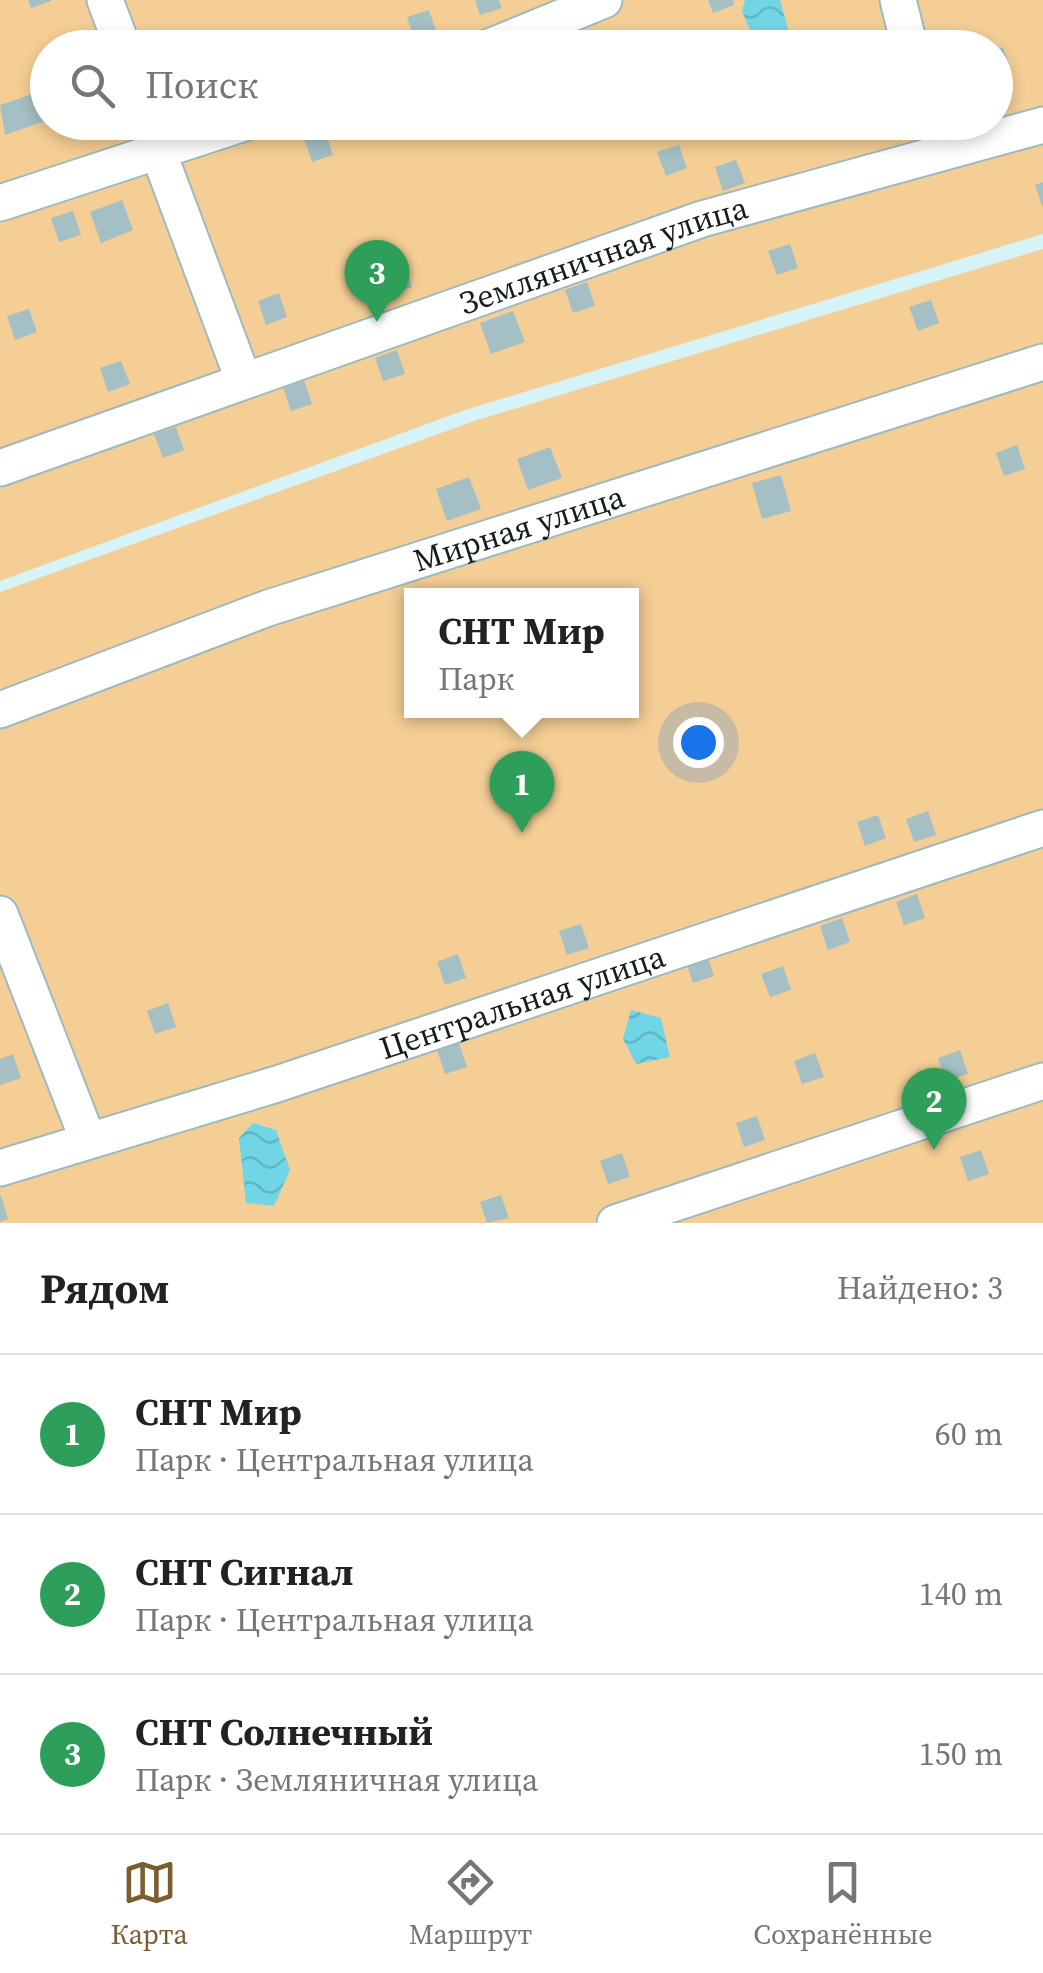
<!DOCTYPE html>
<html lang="ru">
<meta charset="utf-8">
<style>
:root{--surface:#fff;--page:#f2f2f2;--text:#222;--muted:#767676;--line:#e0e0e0;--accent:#7a5e31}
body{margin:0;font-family:"Source Serif 4",serif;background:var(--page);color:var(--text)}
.you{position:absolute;left:698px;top:742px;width:35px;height:35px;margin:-25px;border:8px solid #fff;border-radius:50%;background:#1a73e8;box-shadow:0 0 0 15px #1a73e833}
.badge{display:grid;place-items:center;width:65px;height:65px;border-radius:50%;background:var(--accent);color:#fff;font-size:32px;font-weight:700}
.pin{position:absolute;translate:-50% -82px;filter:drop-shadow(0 2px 5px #0008)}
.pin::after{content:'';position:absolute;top:52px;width:35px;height:30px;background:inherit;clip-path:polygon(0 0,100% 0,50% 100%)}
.popup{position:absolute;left:404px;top:588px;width:235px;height:130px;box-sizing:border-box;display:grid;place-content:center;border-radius:0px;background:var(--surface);filter:drop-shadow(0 2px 8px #0005);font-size:32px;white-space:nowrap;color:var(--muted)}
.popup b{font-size:38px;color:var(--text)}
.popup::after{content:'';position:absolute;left:50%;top:100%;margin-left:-20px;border:20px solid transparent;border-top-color:var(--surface)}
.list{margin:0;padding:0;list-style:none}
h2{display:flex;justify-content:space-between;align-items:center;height:130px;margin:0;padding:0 40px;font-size:42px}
h2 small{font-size:32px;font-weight:400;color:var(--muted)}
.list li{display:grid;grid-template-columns:65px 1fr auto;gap:30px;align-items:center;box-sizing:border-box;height:160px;padding:0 40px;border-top:2px solid var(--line)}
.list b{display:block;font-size:38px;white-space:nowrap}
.list p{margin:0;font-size:32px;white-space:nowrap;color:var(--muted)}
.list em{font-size:32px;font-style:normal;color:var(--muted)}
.icon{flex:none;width:55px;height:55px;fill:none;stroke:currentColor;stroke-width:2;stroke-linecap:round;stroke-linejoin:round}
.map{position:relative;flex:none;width:1043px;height:1223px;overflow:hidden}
.search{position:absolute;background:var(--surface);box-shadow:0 5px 15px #0003;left:30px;right:30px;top:30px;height:110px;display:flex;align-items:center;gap:25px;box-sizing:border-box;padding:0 35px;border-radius:55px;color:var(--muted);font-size:38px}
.sheet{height:610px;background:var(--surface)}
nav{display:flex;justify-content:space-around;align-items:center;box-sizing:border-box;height:140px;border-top:2px solid var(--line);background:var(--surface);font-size:28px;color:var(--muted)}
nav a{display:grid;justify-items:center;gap:5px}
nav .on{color:var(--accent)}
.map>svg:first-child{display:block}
</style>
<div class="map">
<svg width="1043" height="1223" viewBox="0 0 1043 1223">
<defs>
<pattern id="water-waves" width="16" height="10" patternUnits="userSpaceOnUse" patternTransform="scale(2.5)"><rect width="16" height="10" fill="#70d6e5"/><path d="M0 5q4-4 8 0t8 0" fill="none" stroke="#60b7c4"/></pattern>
</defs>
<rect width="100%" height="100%" fill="#d6f4f8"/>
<!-- green -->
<g fill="#f4ce95" fill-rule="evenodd">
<path d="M 0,0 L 1043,0 L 1043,234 L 465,410 L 0,581 ZM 48,48 L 996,48 L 996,122 L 48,122 Z"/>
<path d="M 1043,249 L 1043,1073 L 593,1223 L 0,1223 L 0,592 L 477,420 ZM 412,596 L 632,596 L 632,710 L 412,710 Z"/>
<path d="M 1043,1077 L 1043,1223 L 605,1223 Z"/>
</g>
<!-- water -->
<g fill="url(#water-waves)">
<path d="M 745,0 L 780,0 L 793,47 L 757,47 L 742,11 Z"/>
<path d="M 631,1010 L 661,1018 L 670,1057 L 636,1064 L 623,1039 Z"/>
<path d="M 253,1123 L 276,1130 L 290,1170 L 274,1206 L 246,1203 L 239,1138 Z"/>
</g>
<!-- building -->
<g fill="#a4c0c4">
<path d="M 28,0 L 51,0 L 51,1 L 31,8 Z"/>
<path d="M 475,0 L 499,0 L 502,8 L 480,15 Z"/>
<path d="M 708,0 L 733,0 L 734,5 L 713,13 Z"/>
<path d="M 429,10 L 437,34 L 415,41 L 407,17 Z"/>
<path d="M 1003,47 L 1011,71 L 996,76 L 996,50 Z"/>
<path d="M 44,90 L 48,120 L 5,135 L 0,105 Z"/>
<path d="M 784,122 L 808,122 L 811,129 L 789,136 Z"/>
<path d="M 325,131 L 333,155 L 312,162 L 304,138 Z"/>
<path d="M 679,145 L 687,168 L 666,176 L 657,152 Z"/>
<path d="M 736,160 L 745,183 L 723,191 L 715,167 Z"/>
<path d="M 1043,182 L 1043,206 L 1042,206 L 1035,185 Z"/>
<path d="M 122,200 L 133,230 L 101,243 L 90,212 Z"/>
<path d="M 73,211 L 81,235 L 59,242 L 51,218 Z"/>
<path d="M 790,244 L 798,268 L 777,275 L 768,251 Z"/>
<path d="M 404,263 L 412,287 L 391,294 L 383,271 Z"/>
<path d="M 587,282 L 595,306 L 573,313 L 565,290 Z"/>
<path d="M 279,293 L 287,317 L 266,325 L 258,301 Z"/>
<path d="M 931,300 L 939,323 L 918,331 L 909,307 Z"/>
<path d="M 29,309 L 37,332 L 15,340 L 7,316 Z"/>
<path d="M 513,311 L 525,342 L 491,354 L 480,323 Z"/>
<path d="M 397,350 L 405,374 L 383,381 L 375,358 Z"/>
<path d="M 121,361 L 130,384 L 108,392 L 100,368 Z"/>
<path d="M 304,380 L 312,404 L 291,411 L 283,387 Z"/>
<path d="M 176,427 L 184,450 L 163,458 L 154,434 Z"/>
<path d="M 1017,445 L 1025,469 L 1004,476 L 996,453 Z"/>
<path d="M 550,447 L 562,478 L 528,490 L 517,459 Z"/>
<path d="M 781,475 L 791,511 L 762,519 L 752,483 Z"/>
<path d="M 469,477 L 481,509 L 447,521 L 436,489 Z"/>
<path d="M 928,811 L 936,835 L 914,842 L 906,819 Z"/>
<path d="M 878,815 L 886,838 L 865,846 L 857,822 Z"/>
<path d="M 917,894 L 925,918 L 904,925 L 896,902 Z"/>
<path d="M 842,918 L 850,942 L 828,950 L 820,926 Z"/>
<path d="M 581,924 L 589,948 L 567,955 L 559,931 Z"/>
<path d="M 706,952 L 714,976 L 693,983 L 685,959 Z"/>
<path d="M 458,954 L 466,978 L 445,985 L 437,962 Z"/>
<path d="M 783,966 L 791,990 L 770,997 L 761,974 Z"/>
<path d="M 168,1003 L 176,1027 L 155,1034 L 147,1011 Z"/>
<path d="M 459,1043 L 467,1067 L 445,1074 L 437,1050 Z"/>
<path d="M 960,1050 L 968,1074 L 946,1081 L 938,1058 Z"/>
<path d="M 815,1053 L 824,1077 L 802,1084 L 794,1061 Z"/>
<path d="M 13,1054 L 21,1078 L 0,1085 L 0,1059 Z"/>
<path d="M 757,1116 L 765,1140 L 744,1147 L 736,1123 Z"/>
<path d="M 981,1150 L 989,1174 L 968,1181 L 960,1157 Z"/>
<path d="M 622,1153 L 630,1177 L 608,1184 L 600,1161 Z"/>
<path d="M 501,1195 L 509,1218 L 487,1223 L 480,1202 Z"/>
<path d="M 1,1196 L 8,1219 L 0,1222 L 0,1197 Z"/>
</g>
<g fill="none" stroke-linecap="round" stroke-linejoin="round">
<!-- minor casing -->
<g stroke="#9ebabe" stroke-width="39">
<g id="minor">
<path d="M 105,0 L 123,48"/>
<path d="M 898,0 L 910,48"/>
<path d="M 487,48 L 604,0"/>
<path d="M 152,122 L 159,154 L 243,379"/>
<path d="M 0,203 L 247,122"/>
<path id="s1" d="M 0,468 L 702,219 L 1043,125"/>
<path id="s2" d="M 0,710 L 268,608 L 1043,362"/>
<path d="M 0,914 L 88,1140"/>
<path id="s3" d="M 0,1168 L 277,1084 L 1043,828"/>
<path d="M 615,1223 L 1043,1081"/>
</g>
</g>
<!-- minor -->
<use href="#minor" stroke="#fff" stroke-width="35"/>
</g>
<g text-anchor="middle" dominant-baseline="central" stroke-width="8" stroke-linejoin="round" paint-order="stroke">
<!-- street labels -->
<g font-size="32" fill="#131d1f" stroke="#f1fdff">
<text stroke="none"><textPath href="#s1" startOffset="640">Земляничная улица</textPath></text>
<text stroke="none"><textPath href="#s2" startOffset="550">Мирная улица</textPath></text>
<text stroke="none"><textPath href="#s3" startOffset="548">Центральная улица</textPath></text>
</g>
</g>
</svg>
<div class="you"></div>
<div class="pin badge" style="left:522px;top:833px;background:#2e9e5b">1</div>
<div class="popup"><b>СНТ Мир</b>Парк</div>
<div class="pin badge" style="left:934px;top:1150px;background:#2e9e5b">2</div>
<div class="pin badge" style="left:377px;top:322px;background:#2e9e5b">3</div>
<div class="search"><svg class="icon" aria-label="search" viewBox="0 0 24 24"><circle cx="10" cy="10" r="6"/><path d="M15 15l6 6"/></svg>Поиск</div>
</div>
<section class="sheet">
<h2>Рядом<small>Найдено: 3</small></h2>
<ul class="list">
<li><span class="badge" style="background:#2e9e5b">1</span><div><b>СНТ Мир</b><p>Парк · Центральная улица</p></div><em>60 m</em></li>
<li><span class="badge" style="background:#2e9e5b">2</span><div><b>СНТ Сигнал</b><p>Парк · Центральная улица</p></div><em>140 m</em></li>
<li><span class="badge" style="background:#2e9e5b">3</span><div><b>СНТ Солнечный</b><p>Парк · Земляничная улица</p></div><em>150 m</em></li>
</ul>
</section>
<nav>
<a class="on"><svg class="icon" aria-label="map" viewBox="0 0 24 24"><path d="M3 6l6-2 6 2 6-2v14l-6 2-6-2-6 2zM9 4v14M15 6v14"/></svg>Карта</a>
<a><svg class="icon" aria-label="directions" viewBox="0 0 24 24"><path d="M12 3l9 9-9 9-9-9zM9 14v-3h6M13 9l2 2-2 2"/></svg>Маршрут</a>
<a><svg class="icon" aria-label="saved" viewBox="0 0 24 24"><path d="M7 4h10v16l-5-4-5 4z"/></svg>Сохранённые</a>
</nav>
